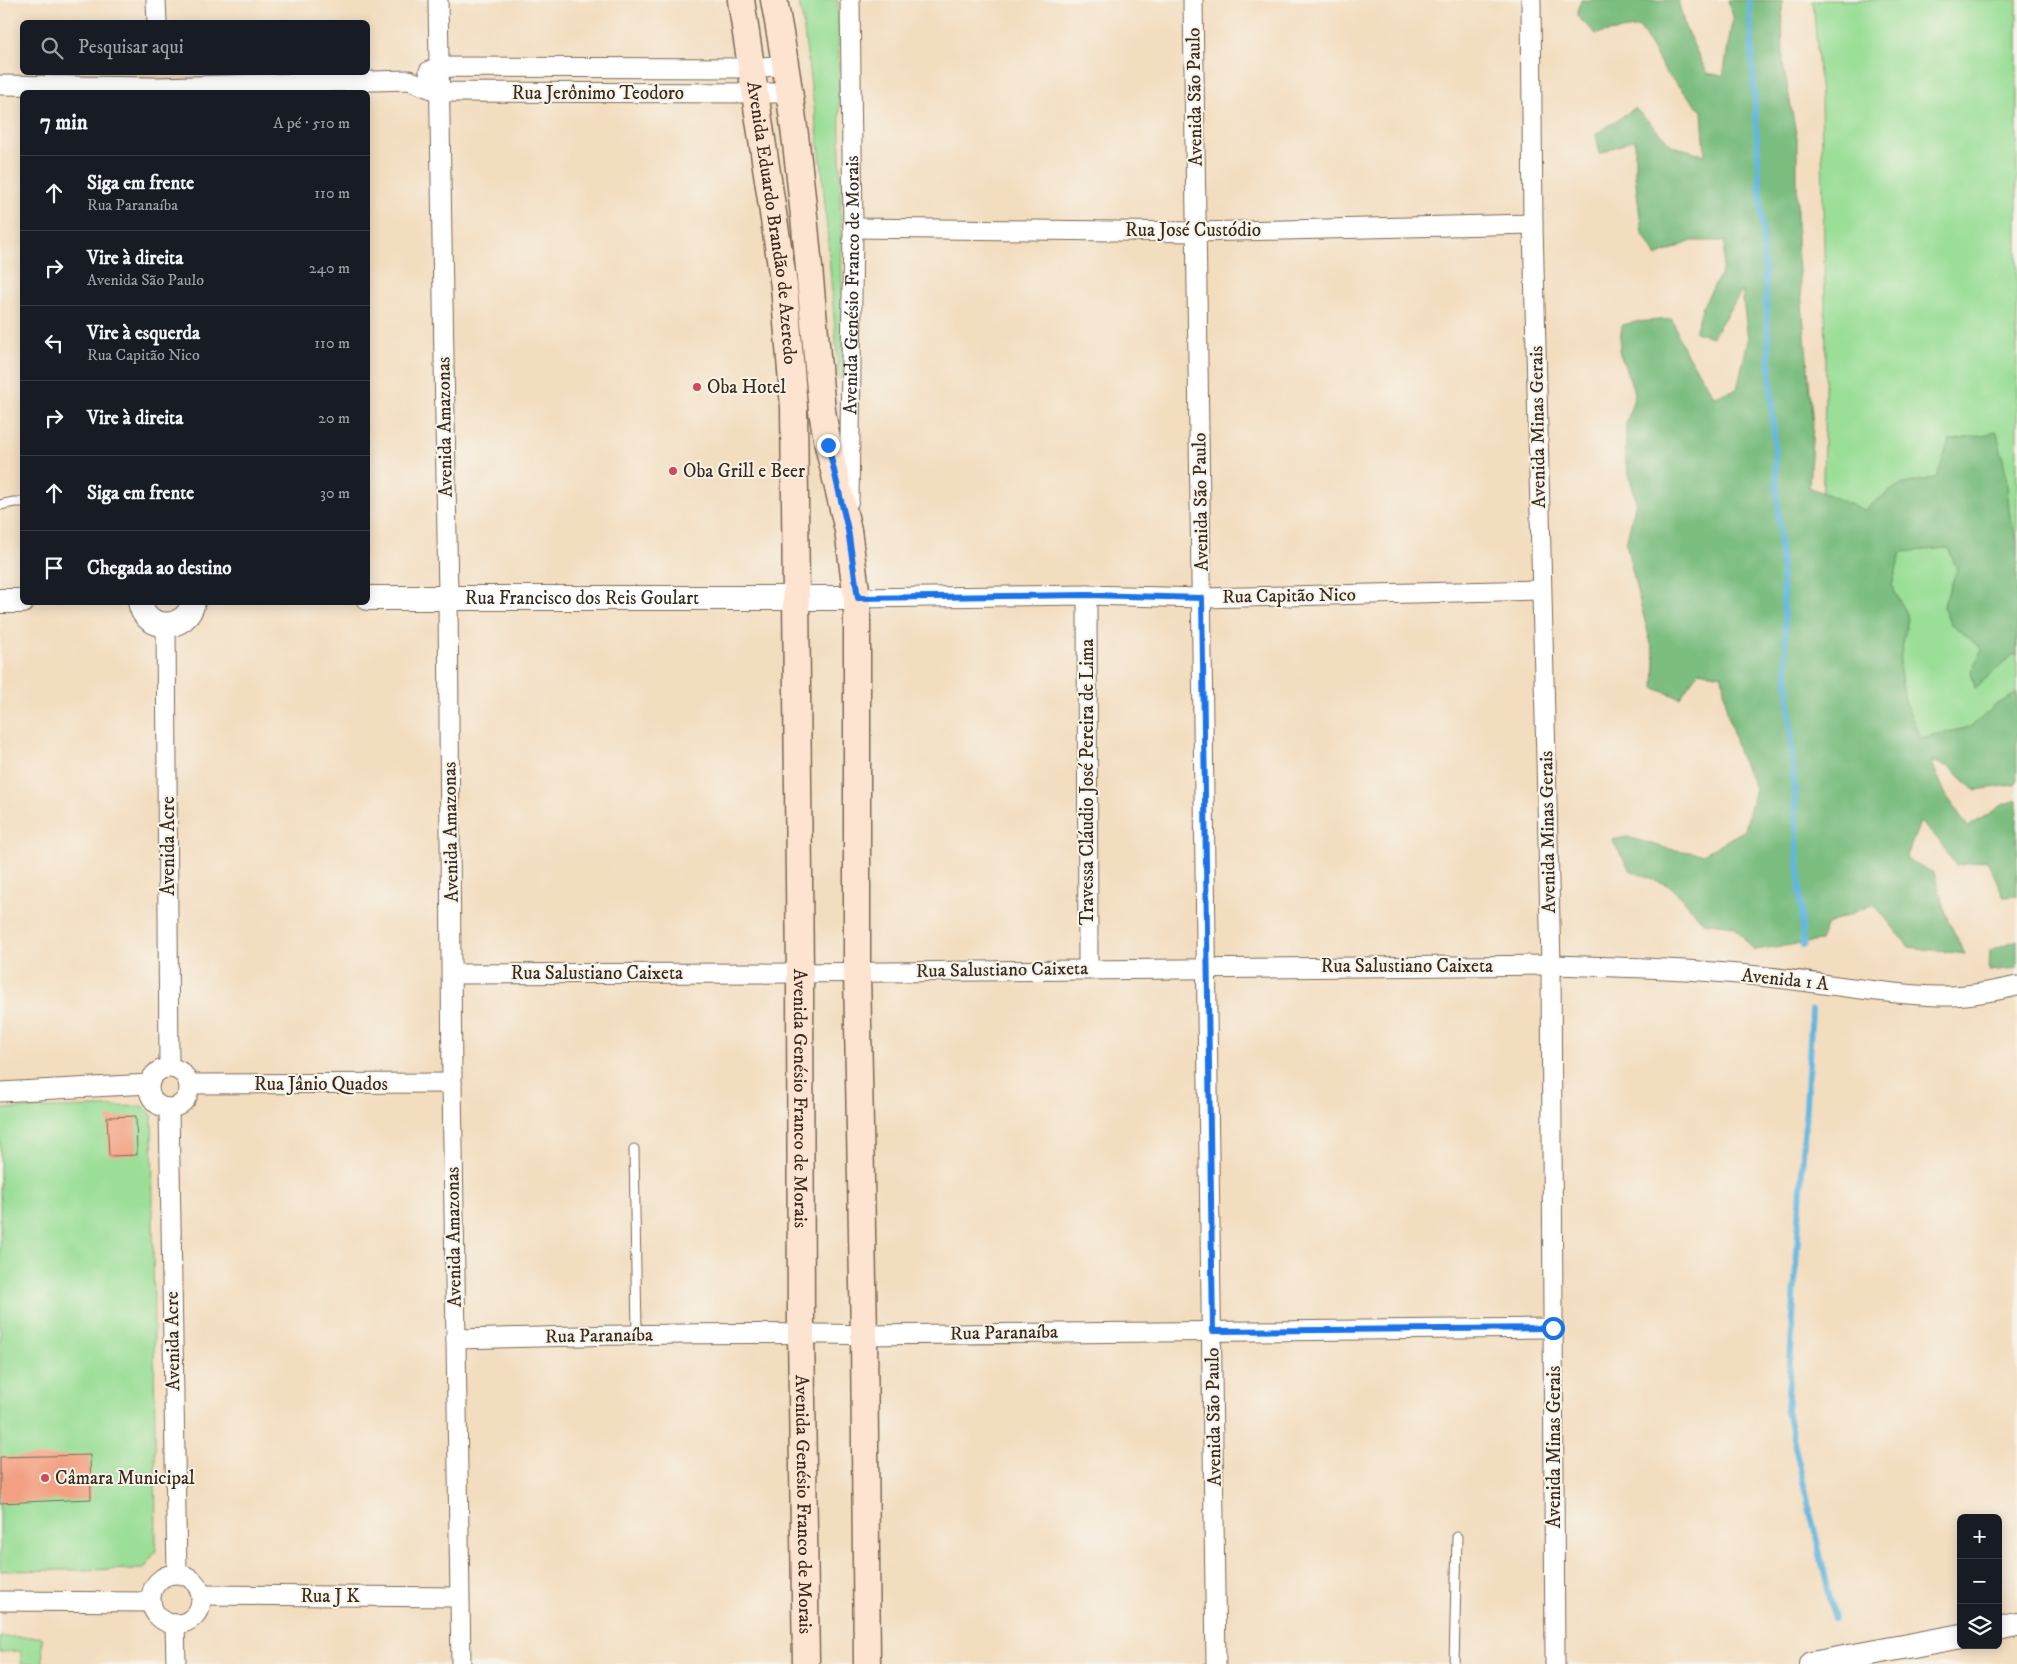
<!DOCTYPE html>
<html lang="pt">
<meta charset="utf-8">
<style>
:root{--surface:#171b24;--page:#20242c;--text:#f1f3f6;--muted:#9ea1a6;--line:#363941}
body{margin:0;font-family:"IM FELL DW Pica",serif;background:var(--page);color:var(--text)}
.controls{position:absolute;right:15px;bottom:15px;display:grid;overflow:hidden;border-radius:8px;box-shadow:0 2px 12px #0003}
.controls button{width:45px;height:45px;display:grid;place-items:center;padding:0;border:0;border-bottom:1px solid var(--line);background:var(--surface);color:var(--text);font:25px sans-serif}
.stop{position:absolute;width:15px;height:15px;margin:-11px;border:4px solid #1a73e8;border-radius:50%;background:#fff}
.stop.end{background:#1a73e8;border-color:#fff;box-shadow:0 1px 5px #0008}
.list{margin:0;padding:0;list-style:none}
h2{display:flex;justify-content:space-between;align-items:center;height:65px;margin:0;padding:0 20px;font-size:21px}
h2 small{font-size:16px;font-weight:400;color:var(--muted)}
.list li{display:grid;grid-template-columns:32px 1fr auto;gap:15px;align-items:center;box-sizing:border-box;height:75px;padding:0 20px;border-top:1px solid var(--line)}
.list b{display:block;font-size:19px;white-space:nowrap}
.list p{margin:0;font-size:16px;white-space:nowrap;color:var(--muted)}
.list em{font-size:16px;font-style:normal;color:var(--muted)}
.icon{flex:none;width:28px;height:28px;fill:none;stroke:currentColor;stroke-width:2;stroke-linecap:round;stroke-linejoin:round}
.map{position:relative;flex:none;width:2017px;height:1664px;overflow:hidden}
.search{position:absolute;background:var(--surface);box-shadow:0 2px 12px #0003;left:20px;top:20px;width:350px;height:55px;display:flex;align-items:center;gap:12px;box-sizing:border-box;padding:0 18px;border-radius:8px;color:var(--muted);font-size:19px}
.panel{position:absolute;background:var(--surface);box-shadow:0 2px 12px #0003;left:20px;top:90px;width:350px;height:515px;border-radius:8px}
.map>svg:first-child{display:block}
</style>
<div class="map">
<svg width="2017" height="1664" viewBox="0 0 2017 1664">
<rect width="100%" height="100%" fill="#f7f3e8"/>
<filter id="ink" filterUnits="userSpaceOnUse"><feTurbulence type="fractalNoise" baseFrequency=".02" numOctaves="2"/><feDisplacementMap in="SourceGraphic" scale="10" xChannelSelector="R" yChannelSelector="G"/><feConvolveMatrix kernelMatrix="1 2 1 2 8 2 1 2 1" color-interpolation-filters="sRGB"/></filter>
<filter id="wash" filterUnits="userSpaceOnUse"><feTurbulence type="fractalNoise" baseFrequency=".0096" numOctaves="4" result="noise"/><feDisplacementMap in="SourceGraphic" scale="20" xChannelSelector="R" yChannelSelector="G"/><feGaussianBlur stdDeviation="1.12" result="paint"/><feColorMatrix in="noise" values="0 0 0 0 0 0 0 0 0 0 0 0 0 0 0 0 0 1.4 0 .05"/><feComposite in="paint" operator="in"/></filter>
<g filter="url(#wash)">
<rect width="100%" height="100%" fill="#f3ddbf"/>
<!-- green -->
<g fill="#9ade97" stroke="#6a845a">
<path d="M 798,0 L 838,0 L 843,378 L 839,379 L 822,168 L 802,16 Z"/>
<path d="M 1813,0 L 2017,0 L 2017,737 L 1816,775 L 1826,351 L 1821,98 Z"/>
<path d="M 142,1106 L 152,1115 L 156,1550 L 144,1569 L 0,1571 L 0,1109 Z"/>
<path d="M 0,1637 L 42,1637 L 43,1664 L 21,1664 L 21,1651 L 0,1652 Z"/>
</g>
<!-- forest -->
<g fill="#7bbd80" stroke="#5b744f">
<path d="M 1581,0 L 1678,0 L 1685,27 L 1707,73 L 1723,76 L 1733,16 L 1728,0 L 1782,0 L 1783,64 L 1797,138 L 1797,248 L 1813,425 L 1809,487 L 1864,510 L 1899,485 L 1937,477 L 1949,441 L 1997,432 L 2006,473 L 2009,511 L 2017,541 L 2017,656 L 2014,654 L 1975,688 L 1971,672 L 1982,649 L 1950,623 L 1943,607 L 1957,569 L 1948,548 L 1901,552 L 1892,586 L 1908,618 L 1899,665 L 1905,701 L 1920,738 L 1971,727 L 1996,705 L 2017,693 L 2017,779 L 2014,785 L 1974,790 L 1950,767 L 1931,761 L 1946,795 L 1968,827 L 2004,804 L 2017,800 L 2017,896 L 2004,897 L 1987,860 L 1956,866 L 1938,839 L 1920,822 L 1906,859 L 1934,873 L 1948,920 L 1965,954 L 1909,947 L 1874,904 L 1827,924 L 1820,941 L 1754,950 L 1734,926 L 1703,922 L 1672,887 L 1630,870 L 1612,840 L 1627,837 L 1669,849 L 1703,854 L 1745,830 L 1755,788 L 1739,754 L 1727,711 L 1722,675 L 1699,671 L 1680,698 L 1654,688 L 1655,659 L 1638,595 L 1626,543 L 1636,501 L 1625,459 L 1626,424 L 1635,394 L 1619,351 L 1622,325 L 1636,322 L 1672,319 L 1683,348 L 1714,396 L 1737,389 L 1748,340 L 1742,291 L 1712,337 L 1695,332 L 1703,305 L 1722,272 L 1725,241 L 1692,241 L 1656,256 L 1642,233 L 1635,176 L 1635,139 L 1600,154 L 1596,134 L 1635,108 L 1673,146 L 1705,155 L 1702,111 L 1666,73 L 1640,27 L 1596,34 L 1577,16 Z"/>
<path d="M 2017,940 L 2017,968 L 1989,971 L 1990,950 Z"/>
</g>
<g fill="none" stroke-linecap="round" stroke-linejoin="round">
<!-- stream -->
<g stroke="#63b7df" stroke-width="6">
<path d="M 1749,0 L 1803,945"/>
<path d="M 1812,1010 L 1787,1412 L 1835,1619"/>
</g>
</g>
<g id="blocks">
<!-- building -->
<g fill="#f3a083">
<path d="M 136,1116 L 137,1155 L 109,1156 L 107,1117 Z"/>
<path d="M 90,1455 L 91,1499 L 0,1503 L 0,1457 Z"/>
</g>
</g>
</g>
<g filter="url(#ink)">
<use href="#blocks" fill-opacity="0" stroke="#7b6956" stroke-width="1"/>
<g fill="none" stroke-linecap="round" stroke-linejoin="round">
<!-- service casing -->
<g stroke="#7b6956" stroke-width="11">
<g id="service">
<path d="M 0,505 L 14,502 L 22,502"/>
<path d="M 634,1149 L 637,1334"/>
<path d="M 1454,1664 L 1457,1537"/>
</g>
</g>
<!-- minor casing -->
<g stroke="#7b6956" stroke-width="21">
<g id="minor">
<path d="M 156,0 L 157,22"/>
<path d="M 438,0 L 448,598 L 452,1083 L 461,1664"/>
<path d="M 1193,0 L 1216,1664"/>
<path d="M 1531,0 L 1533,224 L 1551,965 L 1555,1664"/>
<path d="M 429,71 L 438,67 L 752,68 L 786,65"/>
<path d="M 0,85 L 157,87 L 409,80 L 439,92 L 790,93"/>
<path d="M 853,228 L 1197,232 L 1533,224"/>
<path id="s1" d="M 849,501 L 853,228 L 850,0"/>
<path d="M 1087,595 L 1088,969"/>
<path d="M 857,598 L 1087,595 L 1202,598 L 1541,590"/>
<path d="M 166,625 L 169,1067"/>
<path d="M 452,974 L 800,973 L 1551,965 C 1623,967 1696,969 1768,977 C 1824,983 1881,994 1938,996 C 1964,997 1991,992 2017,986"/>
<circle cx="169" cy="1088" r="20"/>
<path d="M 189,1084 L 452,1083"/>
<path d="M 0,1092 L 149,1084"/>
<path d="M 169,1108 L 177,1573"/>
<path d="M 456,1339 C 592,1336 728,1331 864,1335 L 1553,1328"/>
<circle cx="176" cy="1599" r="25"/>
<path d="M 201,1595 L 458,1597"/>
<path d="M 0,1601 L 151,1602"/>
<path d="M 175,1624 L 176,1664"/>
</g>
</g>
<!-- tertiary casing -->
<g stroke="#7b6956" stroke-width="26">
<g id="tertiary">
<path id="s2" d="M 368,598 L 857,598"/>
<path d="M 0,601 L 22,601"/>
<path d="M 140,602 C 145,632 187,632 193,602"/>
<path d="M 1998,1629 L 2017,1625"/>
<path d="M 1812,1664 L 1961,1636"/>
</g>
</g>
<!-- secondary casing -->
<g stroke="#7b6956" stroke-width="29">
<g id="secondary">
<path id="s3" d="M 741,0 L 784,286 L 794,407 L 800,973 L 801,1333 L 806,1664"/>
<path d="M 774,0 C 800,136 809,273 822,411 L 828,445 L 848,530 L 857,598 L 857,972 L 864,1335 L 867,1664"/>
</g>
</g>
<!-- service -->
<use href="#service" stroke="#fff" stroke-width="9"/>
<!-- minor -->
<use href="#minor" stroke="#fff" stroke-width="19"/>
<!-- tertiary -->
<use href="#tertiary" stroke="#fff" stroke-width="24"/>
<!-- secondary -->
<use href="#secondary" stroke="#fde4d0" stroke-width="26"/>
</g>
</g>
<g fill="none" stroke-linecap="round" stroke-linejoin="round" filter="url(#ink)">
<!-- route -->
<path stroke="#1a73e8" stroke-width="6" d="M 828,445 L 848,530 L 858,598 L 1087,595 L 1202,598 L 1213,1331 L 1553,1328"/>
</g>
<!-- markers -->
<g fill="#d1495b" stroke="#f7f3e8" stroke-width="2">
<circle cx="697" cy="387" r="5"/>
<circle cx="673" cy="471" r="5"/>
<circle cx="45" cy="1478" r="5"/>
</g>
<g text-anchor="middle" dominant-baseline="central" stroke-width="4" stroke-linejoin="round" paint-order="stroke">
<!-- street labels -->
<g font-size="19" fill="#3b2a1e" stroke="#f7f3e8">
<text x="598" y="93">Rua Jerônimo Teodoro</text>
<text transform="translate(1195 97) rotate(-91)">Avenida São Paulo</text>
<text stroke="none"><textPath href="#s3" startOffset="225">Avenida Eduardo Brandão de Azeredo</textPath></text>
<text x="1193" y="230">Rua José Custódio</text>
<text stroke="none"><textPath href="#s1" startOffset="216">Avenida Genésio Franco de Morais</textPath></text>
<text transform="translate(445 427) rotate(-91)">Avenida Amazonas</text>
<text transform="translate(1538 427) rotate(-91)">Avenida Minas Gerais</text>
<text transform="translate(1201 502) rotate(-91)">Avenida São Paulo</text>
<text transform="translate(1289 596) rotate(-1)">Rua Capitão Nico</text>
<text stroke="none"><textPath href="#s2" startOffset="214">Rua Francisco dos Reis Goulart</textPath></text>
<text transform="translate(1087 782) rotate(-90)">Travessa Cláudio José Pereira de Lima</text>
<text transform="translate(451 832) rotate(-91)">Avenida Amazonas</text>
<text transform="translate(1548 832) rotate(-91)">Avenida Minas Gerais</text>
<text transform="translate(168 846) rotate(-90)">Avenida Acre</text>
<text x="1407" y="966">Rua Salustiano Caixeta</text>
<text transform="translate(1002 970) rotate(-1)">Rua Salustiano Caixeta</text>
<text x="597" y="973">Rua Salustiano Caixeta</text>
<text transform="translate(1785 980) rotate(6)">Avenida 1 A</text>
<text x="321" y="1084">Rua Jânio Quados</text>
<text stroke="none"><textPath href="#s3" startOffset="1102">Avenida Genésio Franco de Morais</textPath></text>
<text transform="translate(454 1237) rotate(-91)">Avenida Amazonas</text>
<text transform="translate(1004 1333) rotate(-1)">Rua Paranaíba</text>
<text transform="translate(599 1336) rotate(-1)">Rua Paranaíba</text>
<text transform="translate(173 1341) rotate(-91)">Avenida Acre</text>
<text transform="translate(1214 1417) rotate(-91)">Avenida São Paulo</text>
<text transform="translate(1554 1447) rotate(-90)">Avenida Minas Gerais</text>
<text stroke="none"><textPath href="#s3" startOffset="1508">Avenida Genésio Franco de Morais</textPath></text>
<text x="330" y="1596">Rua J K</text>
</g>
<!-- poi labels -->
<g font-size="19" fill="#3b2a1e" stroke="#f7f3e8" text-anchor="start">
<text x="707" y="387">Oba Hotel</text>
<text x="683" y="471">Oba Grill e Beer</text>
<text x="55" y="1478">Câmara Municipal</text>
</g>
</g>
</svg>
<div class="controls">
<button>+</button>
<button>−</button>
<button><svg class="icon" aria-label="layers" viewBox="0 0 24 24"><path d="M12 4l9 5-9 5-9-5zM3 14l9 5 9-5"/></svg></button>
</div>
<div class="stop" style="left:1553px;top:1328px"></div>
<div class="stop end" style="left:828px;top:445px"></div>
<div class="search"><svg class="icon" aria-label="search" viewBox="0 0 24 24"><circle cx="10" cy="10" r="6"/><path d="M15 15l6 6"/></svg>Pesquisar aqui</div>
<section class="panel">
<h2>7 min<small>A pé · 510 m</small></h2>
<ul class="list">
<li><svg class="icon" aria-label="ahead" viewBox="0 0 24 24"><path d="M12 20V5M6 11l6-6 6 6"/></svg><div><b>Siga em frente</b><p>Rua Paranaíba</p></div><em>110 m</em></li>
<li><svg class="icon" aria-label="right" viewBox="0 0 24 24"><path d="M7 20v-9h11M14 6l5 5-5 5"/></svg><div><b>Vire à direita</b><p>Avenida São Paulo</p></div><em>240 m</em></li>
<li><svg class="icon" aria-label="left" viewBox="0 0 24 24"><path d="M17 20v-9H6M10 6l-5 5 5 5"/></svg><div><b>Vire à esquerda</b><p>Rua Capitão Nico</p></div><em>110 m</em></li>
<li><svg class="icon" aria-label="right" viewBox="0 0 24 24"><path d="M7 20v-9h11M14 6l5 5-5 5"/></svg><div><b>Vire à direita</b></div><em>20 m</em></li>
<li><svg class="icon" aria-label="ahead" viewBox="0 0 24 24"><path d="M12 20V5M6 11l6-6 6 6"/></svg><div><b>Siga em frente</b></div><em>30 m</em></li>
<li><svg class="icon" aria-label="arrive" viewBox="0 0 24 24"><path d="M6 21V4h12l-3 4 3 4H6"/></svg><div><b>Chegada ao destino</b></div></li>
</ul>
</section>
</div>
